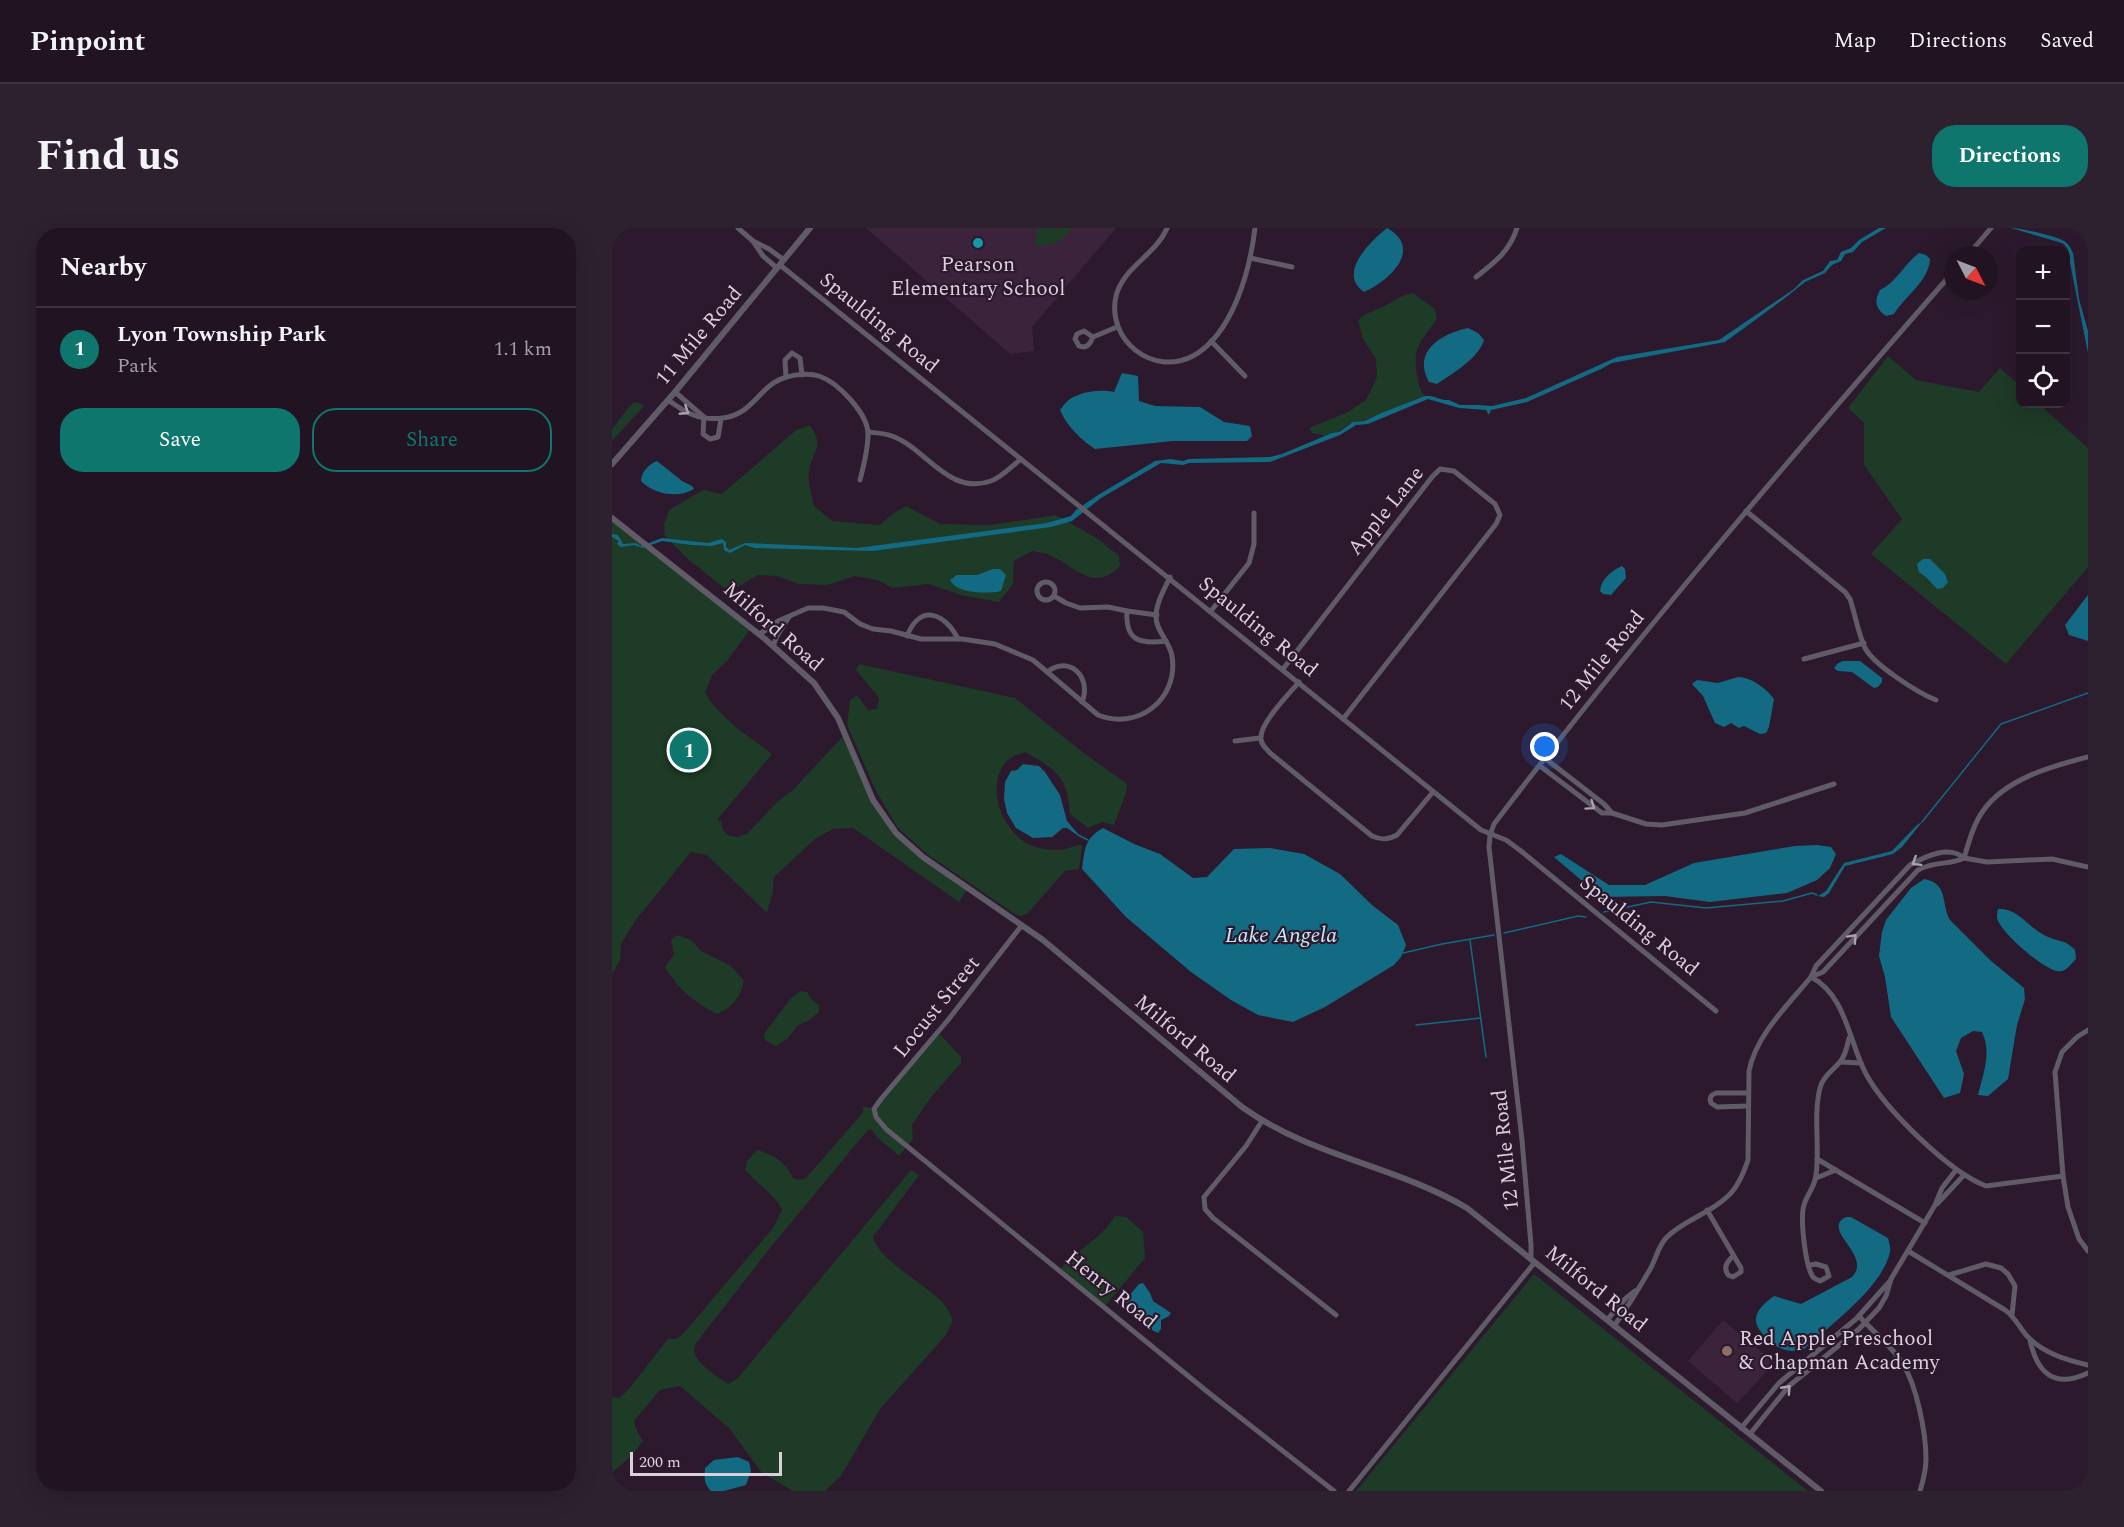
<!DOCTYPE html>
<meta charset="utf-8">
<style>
:root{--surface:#211322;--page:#2d202f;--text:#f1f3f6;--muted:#a29ea5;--line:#3e3240;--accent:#0f766e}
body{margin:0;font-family:Spectral,serif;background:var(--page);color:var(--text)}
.controls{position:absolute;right:18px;top:18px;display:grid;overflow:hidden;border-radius:12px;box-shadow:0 6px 24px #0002}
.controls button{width:54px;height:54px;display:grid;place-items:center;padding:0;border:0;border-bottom:2px solid var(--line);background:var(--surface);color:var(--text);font:30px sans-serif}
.compass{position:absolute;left:1332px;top:18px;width:54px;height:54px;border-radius:50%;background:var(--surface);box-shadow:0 6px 24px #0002;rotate:132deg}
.scale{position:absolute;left:18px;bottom:15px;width:152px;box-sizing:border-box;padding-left:6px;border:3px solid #dccfdc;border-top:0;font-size:16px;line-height:21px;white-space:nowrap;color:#dccfdc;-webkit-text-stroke:4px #2c192d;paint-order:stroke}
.you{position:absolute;left:933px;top:519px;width:21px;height:21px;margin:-15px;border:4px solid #fff;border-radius:50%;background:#1a73e8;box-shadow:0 0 0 9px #1a73e833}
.badge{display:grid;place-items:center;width:39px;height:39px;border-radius:50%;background:var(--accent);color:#fff;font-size:20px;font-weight:700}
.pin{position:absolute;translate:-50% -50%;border:3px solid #fff;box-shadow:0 2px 6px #0006}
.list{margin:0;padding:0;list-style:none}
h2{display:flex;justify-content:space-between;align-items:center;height:78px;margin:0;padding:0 24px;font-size:26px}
h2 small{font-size:20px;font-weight:400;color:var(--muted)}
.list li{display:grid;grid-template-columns:39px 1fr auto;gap:18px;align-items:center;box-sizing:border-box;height:84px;padding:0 24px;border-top:2px solid var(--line)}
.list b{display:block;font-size:22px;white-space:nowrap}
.list p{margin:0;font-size:20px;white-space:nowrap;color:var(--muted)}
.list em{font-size:20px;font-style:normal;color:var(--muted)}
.actions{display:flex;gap:12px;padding:18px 24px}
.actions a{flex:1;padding:14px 0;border:2px solid var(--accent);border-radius:24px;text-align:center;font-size:21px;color:var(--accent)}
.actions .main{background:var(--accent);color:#fff}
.icon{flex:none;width:33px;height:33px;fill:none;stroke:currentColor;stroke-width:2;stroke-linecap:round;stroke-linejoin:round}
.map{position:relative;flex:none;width:1476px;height:1263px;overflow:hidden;border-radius:24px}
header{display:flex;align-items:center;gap:36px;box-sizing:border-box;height:84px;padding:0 30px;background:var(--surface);border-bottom:2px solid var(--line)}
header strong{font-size:28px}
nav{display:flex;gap:33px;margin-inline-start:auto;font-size:21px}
.intro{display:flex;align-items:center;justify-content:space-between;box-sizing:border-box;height:144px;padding:0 36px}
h1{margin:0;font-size:42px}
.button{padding:15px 27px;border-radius:24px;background:var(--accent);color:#fff;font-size:21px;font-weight:700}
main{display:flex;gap:36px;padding:0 36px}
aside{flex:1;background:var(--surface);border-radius:24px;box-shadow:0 6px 24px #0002}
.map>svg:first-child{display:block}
</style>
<header>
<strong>Pinpoint</strong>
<nav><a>Map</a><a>Directions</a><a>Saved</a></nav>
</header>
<div class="intro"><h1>Find us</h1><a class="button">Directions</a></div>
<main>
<aside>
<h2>Nearby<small></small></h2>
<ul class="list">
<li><span class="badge">1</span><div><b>Lyon Township Park</b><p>Park</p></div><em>1.1 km</em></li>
</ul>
<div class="actions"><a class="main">Save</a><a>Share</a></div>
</aside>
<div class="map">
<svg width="1476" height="1263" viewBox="0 0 1476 1263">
<rect width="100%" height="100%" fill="#2c192d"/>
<!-- built -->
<g fill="#3b233c">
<path d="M 254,0 L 504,0 L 420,99 L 422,123 L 398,126 Z"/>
<path d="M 1111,1092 L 1163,1135 L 1125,1175 L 1076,1133 Z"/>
</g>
<!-- green -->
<g fill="#1d3b26">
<path d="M 425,0 L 460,0 C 449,15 442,18 423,17 Z"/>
<path d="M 801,65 L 823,81 L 825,91 C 810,113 800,117 805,147 C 807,156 807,161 813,168 L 769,185 L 753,193 L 737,196 L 724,205 L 715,208 L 700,205 L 697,200 L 736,184 L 754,172 L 761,158 L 765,148 L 764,131 L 751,111 L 746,93 C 751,85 758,85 766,81 C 779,76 787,67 801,65 Z"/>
<path d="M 1276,128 L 1304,152 L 1367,164 L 1388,140 L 1408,158 L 1408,176 L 1427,176 L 1476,220 L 1476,339 L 1394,436 L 1259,326 L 1290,291 L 1252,237 L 1252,195 L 1236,180 Z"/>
<path d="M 23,174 L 33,177 L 0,213 L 0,201 C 7,194 16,177 23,174 Z"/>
<path d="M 198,197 C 213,220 201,221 197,243 C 195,253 200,267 202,278 L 220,293 L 268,297 L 279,287 L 294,278 L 328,296 L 379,297 L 444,287 L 486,311 L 507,328 L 508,338 C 482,365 464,339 439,328 C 434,325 426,324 420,323 L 402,333 L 401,356 L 387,374 L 349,367 L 317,356 L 280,360 L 266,352 L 243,348 L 215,357 L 187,356 L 165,348 L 146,347 L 122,361 L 112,360 L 76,331 L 53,308 L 52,297 L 57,282 L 91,262 L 110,266 L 184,202 Z"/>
<path d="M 0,290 L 139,400 L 115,433 L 100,447 L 93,465 C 111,493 134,506 160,526 L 105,592 L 109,593 L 111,602 L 117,608 L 126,609 L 135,606 L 166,573 L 181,562 L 233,506 L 261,572 L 284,605 L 356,660 L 347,674 L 241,600 L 221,601 L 204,610 L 162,649 L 161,663 L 155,685 L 95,627 L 79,624 L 23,693 L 9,716 L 8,732 L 0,746 Z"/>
<path d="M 247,436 L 403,470 L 469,523 L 515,556 L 514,565 L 502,597 L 490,594 L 476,600 L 458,586 C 456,549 444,541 413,524 C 408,526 400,528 396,532 C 372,556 389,601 416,616 C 426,621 447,624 457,620 C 463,618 464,617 470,617 L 467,641 L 453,643 L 415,686 L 409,688 L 403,686 L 315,626 L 285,599 L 263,561 L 235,497 L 238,472 L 245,467 L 256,482 L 265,481 L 267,470 L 244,442 Z"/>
<path d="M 65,707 L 79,712 L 89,723 L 119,738 L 132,753 C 128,769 121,779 105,786 C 82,774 66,761 53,739 L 62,726 L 59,712 Z"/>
<path d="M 188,763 L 195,764 L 200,772 L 207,777 L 207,784 L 196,793 L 186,797 L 175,811 L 164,818 L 153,812 L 152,806 L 179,770 Z"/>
<path d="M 326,804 L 349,829 L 349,835 L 319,869 L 300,897 L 301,911 L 287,928 L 266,910 L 259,901 L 255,903 L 162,1015 L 88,1110 C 85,1114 82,1117 82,1123 C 83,1134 107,1151 117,1156 L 126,1150 L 299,942 L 307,947 L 261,1009 C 267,1033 314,1056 331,1075 C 335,1079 338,1086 341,1092 L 334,1107 L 268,1181 L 229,1248 L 213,1263 L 181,1263 L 150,1245 L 118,1201 L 68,1158 L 48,1162 L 22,1193 L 25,1203 L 31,1213 L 20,1227 L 0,1245 L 0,1169 L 7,1170 L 16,1162 L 56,1111 L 64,1111 L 70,1107 L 161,1000 L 170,982 C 165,968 144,955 133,942 L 135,933 L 145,922 C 161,926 174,934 181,950 L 186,952 L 193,951 L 248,888 L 251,883 L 251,878 L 263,881 Z"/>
<path d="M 503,988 L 514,989 L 531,1004 L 533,1030 L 493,1078 L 448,1042 C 464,1022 490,1010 503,988 Z"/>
<path d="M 922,1046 L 1196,1263 L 744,1263 Z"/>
</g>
<!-- water -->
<g fill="#136a83">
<path d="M 775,0 C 812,21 777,53 752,64 C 725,45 758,14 775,0 Z"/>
<path d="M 1267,0 L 1274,0 L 1250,14 L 1241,24 L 1233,26 L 1229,33 L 1220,37 L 1213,45 L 1193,54 L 1173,70 L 1113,114 L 1000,135 L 989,141 L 915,174 L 879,182 L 877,187 L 874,182 L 847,180 L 816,171 L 756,196 L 744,197 L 728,207 L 658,234 L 577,235 L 571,237 L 549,235 L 489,270 L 460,293 L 439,299 L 261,323 L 143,320 L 133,317 L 118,325 L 112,322 L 111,315 L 100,318 L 79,317 L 50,313 L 31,320 L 22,317 L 9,319 L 5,316 L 7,313 L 0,309 L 0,306 L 6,307 L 11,316 L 24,315 L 29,318 L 50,310 L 96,315 L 110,311 L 114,314 L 114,319 L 117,322 L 133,315 L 245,320 L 435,295 L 459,288 L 464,282 L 486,267 L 543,233 L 558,231 L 571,233 L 577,231 L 658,229 L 670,226 L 720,205 L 727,204 L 741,194 L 753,193 L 769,185 L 813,168 L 819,168 L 832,172 L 837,172 L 848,177 L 866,177 L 880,178 L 914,170 L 1005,129 L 1107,112 L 1182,61 L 1191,52 L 1211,43 L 1218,33 L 1225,32 L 1229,24 L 1239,20 L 1247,12 Z"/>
<path d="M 1399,0 C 1409,0 1443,8 1452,13 C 1457,16 1459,21 1461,25 L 1467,71 L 1476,103 L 1476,125 L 1458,35 C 1457,26 1458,21 1450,15 Z"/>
<path d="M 1307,25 L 1314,27 L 1318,31 C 1317,53 1293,68 1282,86 L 1274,88 C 1263,80 1262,73 1268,62 C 1285,54 1292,36 1307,25 Z"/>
<path d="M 856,100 L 866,105 L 872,112 C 866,131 841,145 825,156 L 817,154 C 800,123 829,106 856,100 Z"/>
<path d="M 510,145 L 526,148 L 527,173 L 543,178 L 588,179 L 612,194 L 638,198 L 640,208 L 635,213 L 561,213 L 483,221 C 469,212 454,197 448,182 C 451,178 455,173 458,171 C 470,163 489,161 502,164 Z"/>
<path d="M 45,233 L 70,253 L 80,258 L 82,261 C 66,271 41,266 29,253 C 29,244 37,236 45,233 Z"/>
<path d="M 1311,331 L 1318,331 L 1333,346 L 1336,354 L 1331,360 L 1325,361 L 1315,350 L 1307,344 L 1305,336 Z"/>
<path d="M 1010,338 L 1013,341 L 1014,350 L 999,367 L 991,366 L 988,363 C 989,351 999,343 1010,338 Z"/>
<path d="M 381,341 L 388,341 L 394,347 L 389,363 C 376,366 345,366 338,352 L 345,347 L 365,347 Z"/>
<path d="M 1476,367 L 1476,413 L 1457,407 L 1453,397 Z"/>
<path d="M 1231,433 L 1248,433 L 1270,450 L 1270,454 L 1266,459 L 1262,460 L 1240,444 L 1226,443 L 1222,440 L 1225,436 Z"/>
<path d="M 1126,449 C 1139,449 1155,461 1162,471 L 1157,499 L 1154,505 L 1148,506 L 1132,498 L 1127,500 L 1119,495 L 1112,499 L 1103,495 L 1091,468 L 1080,456 L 1085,452 L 1106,455 Z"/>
<path d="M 411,536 L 427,538 L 433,544 L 448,567 L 455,593 L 467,607 L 465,607 L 455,600 L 451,600 L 440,609 L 421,610 L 404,600 L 395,585 L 392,571 L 393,554 L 399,543 L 405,542 Z"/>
<path d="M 1310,594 L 1290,619 L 1281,626 L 1233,638 L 1217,665 L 1212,669 L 1206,668 L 1214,663 L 1232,635 L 1280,623 L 1305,597 Z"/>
<path d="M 491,600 L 522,616 L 548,626 L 581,650 L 595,649 L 622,621 L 658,620 L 692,626 L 728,646 L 760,677 L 786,697 L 794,717 L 789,729 L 782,737 L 713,779 L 681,794 L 646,787 L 619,772 L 579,744 L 514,689 L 470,641 C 473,621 472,611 491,600 Z"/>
<path d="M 1205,617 L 1219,619 L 1224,626 L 1218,640 L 1205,652 L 1175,665 L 1098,674 L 1053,668 L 989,669 L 942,629 L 949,626 L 997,657 L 1033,657 L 1082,635 L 1183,618 Z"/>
<path d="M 1312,651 C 1337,655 1329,677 1338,692 L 1378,732 L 1412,760 L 1413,771 L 1405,797 L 1396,851 L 1376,868 L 1366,867 C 1371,846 1380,825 1370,804 L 1361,803 L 1349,810 L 1344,823 L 1352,846 L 1348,865 L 1332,870 L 1279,789 L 1273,749 L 1267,728 L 1270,704 L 1274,692 L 1299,660 Z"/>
<path d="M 1386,681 C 1407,680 1416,700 1434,708 C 1446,714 1453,711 1463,722 L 1464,731 C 1459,736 1454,745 1445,743 C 1431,741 1388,704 1385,690 C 1385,687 1385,684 1386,681 Z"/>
<path d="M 1234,989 L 1239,989 L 1276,1010 C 1277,1015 1279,1020 1278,1024 C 1270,1060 1217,1098 1191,1122 C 1173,1126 1160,1118 1149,1104 C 1146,1100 1143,1095 1144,1090 C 1145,1081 1155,1073 1162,1068 L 1189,1076 L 1240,1049 C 1261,1027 1208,1002 1234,989 Z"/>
<path d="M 531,1055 L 538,1065 L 541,1073 L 559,1085 L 557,1088 L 549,1092 L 549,1101 L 546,1105 L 540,1102 L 514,1075 L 517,1068 L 527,1056 Z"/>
<path d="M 126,1229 L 137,1234 L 139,1243 L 134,1257 L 112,1263 L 99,1263 C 92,1256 92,1250 93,1240 L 102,1232 Z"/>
</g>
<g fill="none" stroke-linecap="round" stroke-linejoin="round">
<!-- stream -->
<g stroke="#136a83" stroke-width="1.5">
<path d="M 1310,594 L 1389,496 L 1476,465"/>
<path d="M 466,607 L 476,612"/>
<path d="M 992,684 L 1039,674 L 1094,680 L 1171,673 L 1200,665 L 1205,667"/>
<path d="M 892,705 L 966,688 L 974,689"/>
<path d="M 858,712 L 874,829"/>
<path d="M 791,725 L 830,716 L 882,707"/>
<path d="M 804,797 L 869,790"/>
</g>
<!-- minor -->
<g stroke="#605b67" stroke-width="5">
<path d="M 126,0 L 141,13"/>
<path d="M 555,0 C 544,27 511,39 504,68 C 494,112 541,149 581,128 C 621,106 638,42 643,0"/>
<path d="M 1356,27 L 1379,0"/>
<path d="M 638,30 L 680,39"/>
<path d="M 168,37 L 869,602 L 894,612 L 909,623 L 1104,783"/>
<path d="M 165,40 L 151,28 L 141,13 L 157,21 L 172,32"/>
<path d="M 864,49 C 882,35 898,23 905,0"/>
<path d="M 472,103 L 481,109 C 478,116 475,121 467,118 L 463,111 L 465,106 Z"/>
<path d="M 481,109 L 505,99"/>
<path d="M 599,113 L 633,148"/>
<path d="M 174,149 L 173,132 L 180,125 L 188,130 L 190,147"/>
<path d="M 63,164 L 92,189 L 91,206 L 98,211 L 106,209 L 109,191"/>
<path d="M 56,172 C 74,185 87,193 111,190 C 143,186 147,156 175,149 C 184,146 198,145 207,148 C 226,154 256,186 256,206 C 256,221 252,237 248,252"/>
<path d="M 256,204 C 264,205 272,205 280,208 C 314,220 336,268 379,253 C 390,249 400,238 409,231"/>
<path d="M 1134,283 L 1233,364 L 1238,371 C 1243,386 1246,405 1253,420 C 1262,437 1306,465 1324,472"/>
<circle cx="434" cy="363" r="9"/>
<path d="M 442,368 L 454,375 L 468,380 L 496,379 L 515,383 L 545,387"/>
<path d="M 515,383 C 513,414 529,416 554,413"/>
<path d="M 599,383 L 637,335 L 642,316 L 642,285"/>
<path d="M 147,406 L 156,401 L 166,393 L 196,380 L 211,380 L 232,384 L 248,396 L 261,401 L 279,403 L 309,411 L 350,411 L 383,416 L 421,432 L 486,487 C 526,503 567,471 560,428 C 558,414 544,403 544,389 C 544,375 552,362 558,349"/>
<path d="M 295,408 C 308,375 333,385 346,411"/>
<path d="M 161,418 L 165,408 L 177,389"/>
<path d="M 1192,431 L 1252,415"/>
<path d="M 671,441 L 820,249 L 828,241 L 842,243 L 883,276 L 888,287 L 884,296 L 731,491"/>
<path d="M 435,444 C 458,426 480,450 470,474"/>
<path d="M 687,454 C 677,466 649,494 649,509 C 648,516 654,520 658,525 L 760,608 C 769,612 776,612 785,607 L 821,564"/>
<path d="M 623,513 L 648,510"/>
<path d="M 1476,529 C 1440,538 1393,551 1371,583 C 1361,597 1357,614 1352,630 L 1375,634 L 1440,631 L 1476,639"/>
<path d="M 934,531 L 992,576 L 1000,585"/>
<path d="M 928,538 L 990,585 L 1000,585 L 1034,596 L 1050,597 L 1133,585 L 1222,556"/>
<path d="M 410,697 L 336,792 L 269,871 L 262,881 L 264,889 L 274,901 L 597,1165 L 722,1263"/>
<path d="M 1199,749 C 1234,767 1237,814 1254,846 C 1273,881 1337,944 1374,958 L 1451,948"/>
<path d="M 1476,802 L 1465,809 L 1450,824 L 1443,844 L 1451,948 L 1456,979 L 1467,1011 L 1476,1023"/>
<path d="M 1228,834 L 1249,835"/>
<path d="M 1136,878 L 1105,879 L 1099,875 C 1097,869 1099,867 1104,865 L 1136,865"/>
<path d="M 650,893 L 634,918 L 592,969 L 593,981 L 601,990 L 724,1087"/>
<path d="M 1205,931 L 1313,995"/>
<path d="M 1204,950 L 1224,942"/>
<path d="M 1325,976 L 1352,947"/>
<path d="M 1095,982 L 1129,1040 L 1129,1044 L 1121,1049 L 1116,1047 C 1111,1039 1115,1034 1121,1028"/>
<path d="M 1296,1023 L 1393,1082 C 1403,1089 1407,1099 1415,1108 C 1431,1125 1454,1132 1476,1137"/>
<path d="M 919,1030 L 919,1017 L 910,912 L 877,619 L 878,607 L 882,596 C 1027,406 1183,224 1341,44"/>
<path d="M 1198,1037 L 1204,1036 L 1214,1039 L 1217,1048 L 1208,1053 C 1205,1052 1203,1051 1201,1049 C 1193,1038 1188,989 1192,977 C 1195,966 1203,959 1204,947 C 1208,919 1201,888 1208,860 C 1211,849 1219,844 1227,835 C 1233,829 1235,819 1237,810"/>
<path d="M 1337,1047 L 1374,1036 L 1389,1040 L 1396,1046 L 1403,1058 L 1400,1087"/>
<path d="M 1247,1088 C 1261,1104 1280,1118 1291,1136 C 1305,1159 1314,1205 1314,1231 C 1314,1242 1311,1253 1308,1263"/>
<path d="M 995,1092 L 1014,1070 L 1023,1063"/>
<path d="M 1002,1098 C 1015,1080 1026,1062 1037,1043 C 1044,1032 1045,1020 1054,1010 C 1071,992 1098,986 1116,968 C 1126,959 1132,944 1136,932 L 1137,843 C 1144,807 1176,777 1199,749 L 1204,738 L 1298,637 C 1314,628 1337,617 1352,630 C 1336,638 1325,632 1306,642 L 1211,744 L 1199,749"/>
<path d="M 1418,1112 C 1425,1145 1442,1161 1476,1145"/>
<path d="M 1129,1200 L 1167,1155 L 1244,1091 L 1278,1053"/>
<path d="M 1138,1206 L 1177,1158 L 1247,1101 L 1267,1080 L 1274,1068 L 1279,1051 L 1323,977 L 1330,960 L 1344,942"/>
<path d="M 737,1263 L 923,1034"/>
</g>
<!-- tertiary -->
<g stroke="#605b67" stroke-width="6">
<path d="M 0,236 L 63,164 L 198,0"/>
<path d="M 0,290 L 153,411 L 202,455 L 226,490 L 261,572 L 284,605 L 311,629 L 431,712 L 630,879 C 698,928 784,938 855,980 L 1209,1263"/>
</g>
</g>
<!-- one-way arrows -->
<defs><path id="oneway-chevron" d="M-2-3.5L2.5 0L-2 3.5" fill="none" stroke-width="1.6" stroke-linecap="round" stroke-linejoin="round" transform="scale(1.5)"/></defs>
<g stroke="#aaa1ad">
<use href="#oneway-chevron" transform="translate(73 183) rotate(33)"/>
<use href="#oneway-chevron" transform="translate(979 578) rotate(35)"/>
<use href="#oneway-chevron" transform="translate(1304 634) rotate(148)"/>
<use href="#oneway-chevron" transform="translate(1241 710) rotate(-47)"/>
<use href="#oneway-chevron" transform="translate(1175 1161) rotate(-48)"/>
</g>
<!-- markers -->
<circle fill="#0f9aa8" stroke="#2c192d" stroke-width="2" cx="366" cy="15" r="6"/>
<circle fill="#8d6e63" stroke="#2c192d" stroke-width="2" cx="1115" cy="1123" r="6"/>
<g text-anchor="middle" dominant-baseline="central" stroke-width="4.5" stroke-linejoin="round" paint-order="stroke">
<!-- poi labels -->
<g font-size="21" fill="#dccfdc" stroke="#2c192d">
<text x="366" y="37">Pearson<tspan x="366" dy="24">Elementary School</tspan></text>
<text x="1127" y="1111" text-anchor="start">Red Apple Preschool<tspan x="1127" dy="24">&amp; Chapman Academy</tspan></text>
</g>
<!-- street labels -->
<g font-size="21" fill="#dccfdc" stroke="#2c192d">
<text transform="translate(267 95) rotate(39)">Spaulding Road</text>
<text transform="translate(87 108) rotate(-50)">11 Mile Road</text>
<text transform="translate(774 283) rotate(-51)">Apple Lane</text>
<text transform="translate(161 399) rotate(41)">Milford Road</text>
<text transform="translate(646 399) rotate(39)">Spaulding Road</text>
<text transform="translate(990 433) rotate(-51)">12 Mile Road</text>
<text transform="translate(1027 698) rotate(39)">Spaulding Road</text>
<text transform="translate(325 779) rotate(-51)">Locust Street</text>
<text transform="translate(573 811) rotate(40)">Milford Road</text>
<text transform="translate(894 922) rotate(-96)">12 Mile Road</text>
<text transform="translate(984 1061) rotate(39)">Milford Road</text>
<text transform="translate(499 1062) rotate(39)">Henry Road</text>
</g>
<!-- water labels -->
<g font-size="22" font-style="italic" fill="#c3ebfa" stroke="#2c192d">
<text x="669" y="707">Lake Angela</text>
</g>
</g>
</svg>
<div class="controls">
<button>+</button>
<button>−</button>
<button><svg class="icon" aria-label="locate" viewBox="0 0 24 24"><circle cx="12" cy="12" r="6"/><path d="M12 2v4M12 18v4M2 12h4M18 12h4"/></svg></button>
</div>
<svg class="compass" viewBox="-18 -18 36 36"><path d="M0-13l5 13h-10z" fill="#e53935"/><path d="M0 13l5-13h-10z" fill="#a29ea5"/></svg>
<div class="scale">200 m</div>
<div class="you"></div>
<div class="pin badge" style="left:77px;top:522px">1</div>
</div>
</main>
